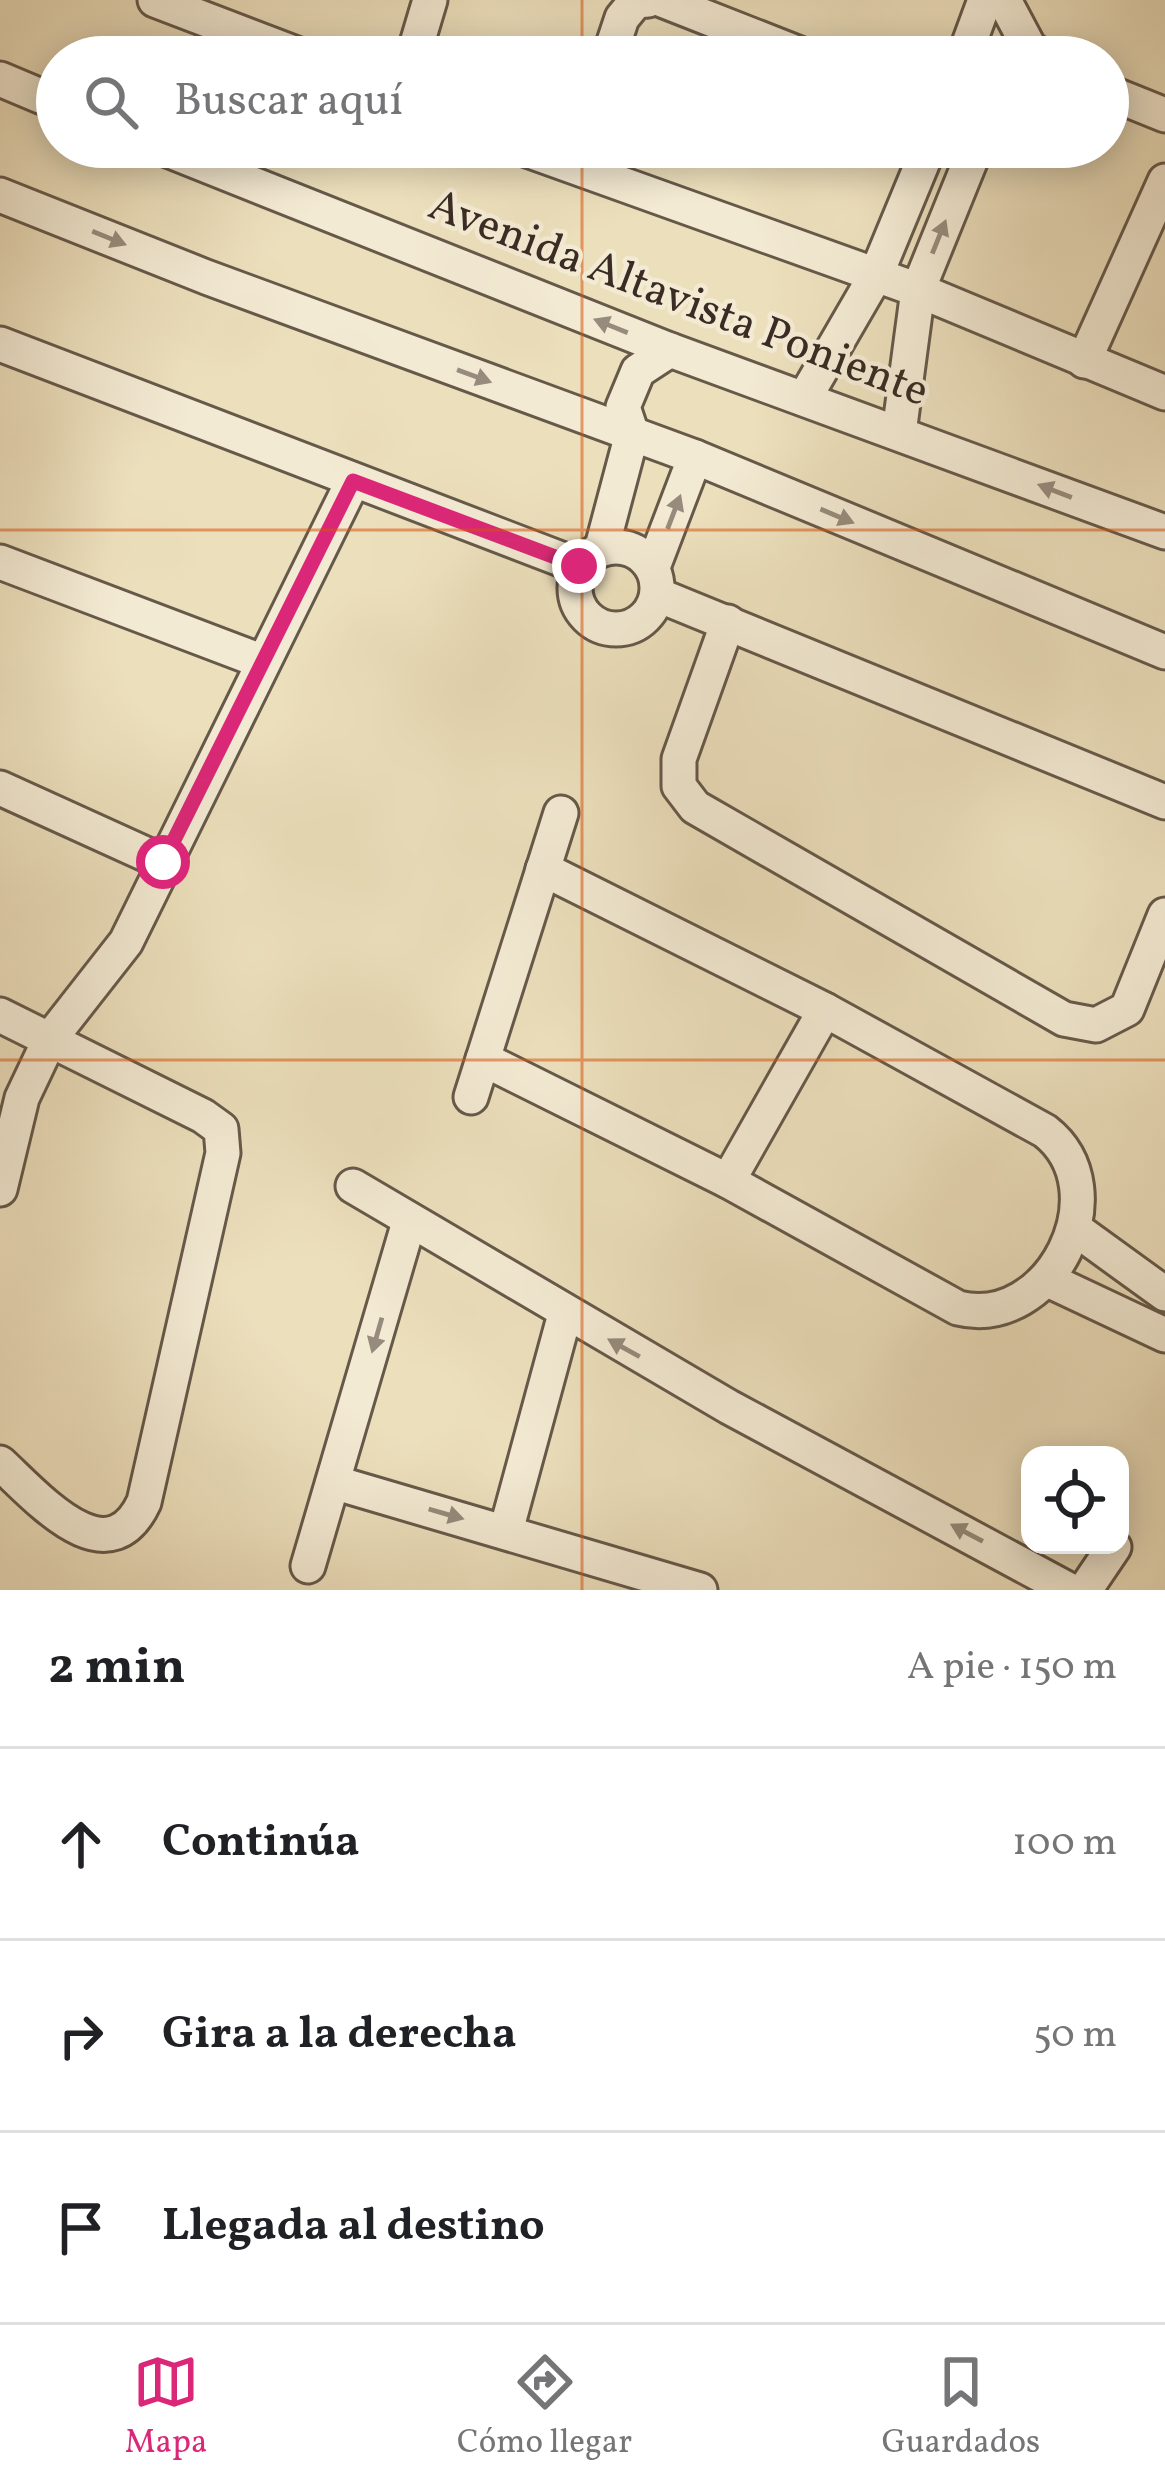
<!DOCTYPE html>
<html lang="es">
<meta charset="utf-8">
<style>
:root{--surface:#fff;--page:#f2f2f2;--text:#202124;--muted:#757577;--line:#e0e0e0;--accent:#db2777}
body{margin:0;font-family:Vollkorn,serif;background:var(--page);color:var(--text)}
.controls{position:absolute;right:36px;bottom:36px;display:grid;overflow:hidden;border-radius:24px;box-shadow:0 6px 30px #0003}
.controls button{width:108px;height:108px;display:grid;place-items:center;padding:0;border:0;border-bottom:3px solid var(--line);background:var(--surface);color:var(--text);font:60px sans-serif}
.stop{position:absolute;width:36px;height:36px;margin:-27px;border:9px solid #db2777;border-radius:50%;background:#fff}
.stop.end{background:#db2777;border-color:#fff;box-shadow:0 3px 12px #0008}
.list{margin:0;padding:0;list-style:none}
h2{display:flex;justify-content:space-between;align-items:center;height:156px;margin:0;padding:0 48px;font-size:51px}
h2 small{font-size:39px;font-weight:400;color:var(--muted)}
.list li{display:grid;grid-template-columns:78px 1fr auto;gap:36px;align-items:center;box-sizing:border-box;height:192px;padding:0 48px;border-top:3px solid var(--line)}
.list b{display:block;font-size:45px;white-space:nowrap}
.list em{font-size:39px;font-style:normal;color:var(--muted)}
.icon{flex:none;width:66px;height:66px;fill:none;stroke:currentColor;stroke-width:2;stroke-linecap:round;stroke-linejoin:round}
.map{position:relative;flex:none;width:1165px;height:1590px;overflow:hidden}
.search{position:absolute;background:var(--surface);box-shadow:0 6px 30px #0003;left:36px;right:36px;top:36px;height:132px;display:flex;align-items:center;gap:30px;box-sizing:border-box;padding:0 42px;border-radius:66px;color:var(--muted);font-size:45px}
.sheet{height:732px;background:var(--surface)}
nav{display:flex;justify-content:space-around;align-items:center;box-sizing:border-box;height:168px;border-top:3px solid var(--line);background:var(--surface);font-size:33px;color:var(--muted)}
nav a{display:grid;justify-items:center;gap:6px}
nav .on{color:var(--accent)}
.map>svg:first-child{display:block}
</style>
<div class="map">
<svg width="1165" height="1590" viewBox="0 0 1165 1590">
<rect width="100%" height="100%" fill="#ecdfbc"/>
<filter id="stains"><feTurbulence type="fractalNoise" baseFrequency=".00167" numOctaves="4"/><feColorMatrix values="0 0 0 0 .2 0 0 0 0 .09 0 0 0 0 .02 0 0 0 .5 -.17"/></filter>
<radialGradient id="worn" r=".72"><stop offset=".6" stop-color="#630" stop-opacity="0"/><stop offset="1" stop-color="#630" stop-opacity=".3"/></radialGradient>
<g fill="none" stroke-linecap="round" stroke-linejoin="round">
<!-- minor casing -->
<g stroke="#66594a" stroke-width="39">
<g id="minor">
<path d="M 155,0 L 304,57"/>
<path d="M 662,0 L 807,57"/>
<path d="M 1004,0 L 1030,49 L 1044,57"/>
<path d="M 413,57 L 430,0"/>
<path d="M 609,57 L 622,18 L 636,1 L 648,0"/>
<path d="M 964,57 L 985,0"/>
<path d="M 0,79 L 57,103"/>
<path d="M 1108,92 L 1165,115"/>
<path d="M 160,147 L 670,350 L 1165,532"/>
<path d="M 527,150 L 918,290 L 1165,393"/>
<path d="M 0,195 L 206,277 L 695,457 L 1165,652"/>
<path d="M 0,344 L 579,566"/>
<path d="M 1084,361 L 1165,181"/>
<path d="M 804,399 L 876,275 L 929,147"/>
<path d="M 899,433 L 918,290 L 976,147"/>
<circle cx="616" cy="588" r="41"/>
<path d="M 602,547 L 632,434 L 623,407 L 638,371 L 670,350"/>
<path d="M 0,562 L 261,661"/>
<path d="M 653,567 L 695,457"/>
<path d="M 658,595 L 1165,802"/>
<path d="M 728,622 L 679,759 L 679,786 L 695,807 L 1064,1019 L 1096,1025 L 1127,1009 L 1165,915"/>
<path d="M 0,788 L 163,862"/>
<path d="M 0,1015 L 203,1116 L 221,1129 L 223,1153 L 144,1502 C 108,1580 37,1497 0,1463"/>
<path d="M 483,1059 L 728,1181 L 958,1308 C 1051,1331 1121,1190 1045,1131 L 825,1010 L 543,869"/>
<path d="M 471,1097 L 561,813"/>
<path d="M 728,1181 L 825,1010"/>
<path d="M 353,1186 L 729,1407 L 1069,1590"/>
<path d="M 0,1189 L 22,1098 L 50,1039 L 126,942 L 353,481"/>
<path d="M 1074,1228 L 1165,1294"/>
<path d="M 1046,1279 L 1165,1335"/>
<path d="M 333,1482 L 700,1590"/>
<path d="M 506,1531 L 565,1314"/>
<path d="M 308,1566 L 409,1222"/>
<path d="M 1085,1590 L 1114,1547"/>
</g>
</g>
<!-- minor -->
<use href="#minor" stroke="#f3ead3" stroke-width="33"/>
</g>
<!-- one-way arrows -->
<defs><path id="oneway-solid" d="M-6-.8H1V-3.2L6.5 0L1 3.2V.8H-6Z" transform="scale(3)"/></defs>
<g fill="#968b7c">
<use href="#oneway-solid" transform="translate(939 237) rotate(-68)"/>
<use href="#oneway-solid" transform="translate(109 238) rotate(22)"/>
<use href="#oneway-solid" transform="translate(611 326) rotate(-158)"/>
<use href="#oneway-solid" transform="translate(474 376) rotate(20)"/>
<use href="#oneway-solid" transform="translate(1055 491) rotate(-159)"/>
<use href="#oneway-solid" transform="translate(674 512) rotate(-69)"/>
<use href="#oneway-solid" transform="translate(837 516) rotate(23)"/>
<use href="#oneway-solid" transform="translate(377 1335) rotate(106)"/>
<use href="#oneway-solid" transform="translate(624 1348) rotate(-151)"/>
<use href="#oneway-solid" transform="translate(446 1514) rotate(16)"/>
<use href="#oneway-solid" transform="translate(967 1533) rotate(-152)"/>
</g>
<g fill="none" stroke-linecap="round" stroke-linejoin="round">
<!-- route -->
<path stroke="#db2777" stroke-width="15" d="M 163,862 L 353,481 L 579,566"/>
</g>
<!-- grid -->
<path fill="none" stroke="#d7540e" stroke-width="3" stroke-opacity="0.55" d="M 582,0 L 582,57M 582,147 L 582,1590M 0,530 L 1165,530M 0,1060 L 1165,1060"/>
<g text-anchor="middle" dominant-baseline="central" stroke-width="9" stroke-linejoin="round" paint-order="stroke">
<!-- street labels -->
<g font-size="45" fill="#3a2c24" stroke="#f3ead3">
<text transform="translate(678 300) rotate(21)">Avenida Altavista Poniente</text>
</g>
</g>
<rect width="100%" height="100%" filter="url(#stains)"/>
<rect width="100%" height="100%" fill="url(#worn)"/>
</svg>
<div class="controls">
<button><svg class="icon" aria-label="locate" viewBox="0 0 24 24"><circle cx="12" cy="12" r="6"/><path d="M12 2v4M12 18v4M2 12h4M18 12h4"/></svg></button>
</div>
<div class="stop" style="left:163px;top:862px"></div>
<div class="stop end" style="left:579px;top:566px"></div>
<div class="search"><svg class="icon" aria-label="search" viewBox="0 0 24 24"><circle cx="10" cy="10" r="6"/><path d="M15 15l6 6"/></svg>Buscar aquí</div>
</div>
<section class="sheet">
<h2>2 min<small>A pie · 150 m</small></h2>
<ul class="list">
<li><svg class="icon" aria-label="ahead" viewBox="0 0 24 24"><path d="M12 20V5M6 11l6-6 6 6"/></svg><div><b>Continúa</b></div><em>100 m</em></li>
<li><svg class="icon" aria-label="right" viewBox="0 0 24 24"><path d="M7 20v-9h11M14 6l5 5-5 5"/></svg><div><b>Gira a la derecha</b></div><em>50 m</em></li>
<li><svg class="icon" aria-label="arrive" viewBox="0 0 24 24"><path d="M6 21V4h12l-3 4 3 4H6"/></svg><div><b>Llegada al destino</b></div></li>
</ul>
</section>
<nav>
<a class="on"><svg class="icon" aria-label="map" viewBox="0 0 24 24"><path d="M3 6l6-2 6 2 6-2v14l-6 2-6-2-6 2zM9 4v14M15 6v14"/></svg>Mapa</a>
<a><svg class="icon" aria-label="directions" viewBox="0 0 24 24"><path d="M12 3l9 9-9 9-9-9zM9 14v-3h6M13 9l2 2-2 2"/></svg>Cómo llegar</a>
<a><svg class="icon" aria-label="saved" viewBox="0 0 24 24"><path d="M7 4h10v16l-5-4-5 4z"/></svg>Guardados</a>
</nav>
